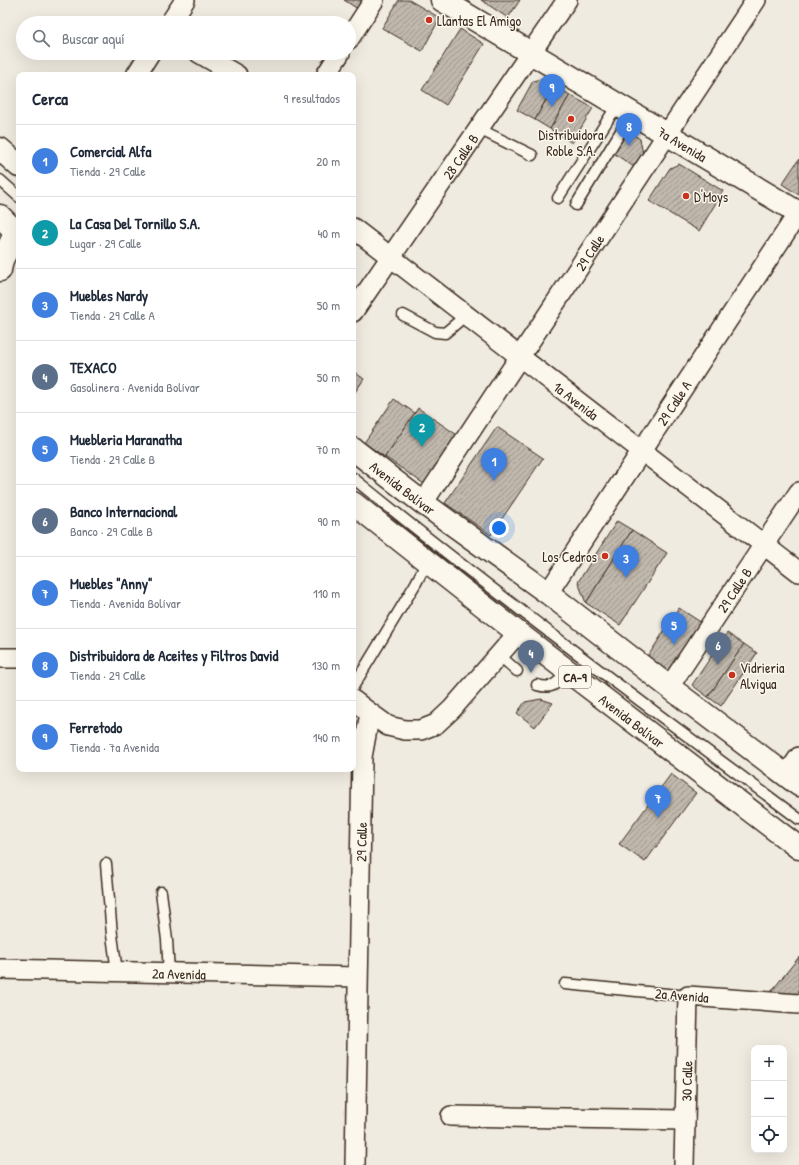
<!DOCTYPE html>
<html lang="es">
<meta charset="utf-8">
<style>
:root{--surface:#fff;--page:#f2f2f3;--text:#1f2937;--muted:#747a83;--line:#e0e1e3;--accent:#c8321e}
body{margin:0;font-family:"Patrick Hand",sans-serif;background:var(--page);color:var(--text)}
.controls{position:absolute;right:12px;bottom:12px;display:grid;overflow:hidden;border-radius:8px;box-shadow:0 4px 16px #0002}
.controls button{width:36px;height:36px;display:grid;place-items:center;padding:0;border:0;border-bottom:1px solid var(--line);background:var(--surface);color:var(--text);font:20px sans-serif}
.you{position:absolute;left:499px;top:528px;width:14px;height:14px;margin:-10px;border:3px solid #fff;border-radius:50%;background:#1a73e8;box-shadow:0 0 0 6px #1a73e833}
.badge{display:grid;place-items:center;width:26px;height:26px;border-radius:50%;background:var(--accent);color:#fff;font-size:13px;font-weight:700}
.pin{position:absolute;translate:-50% -33px;filter:drop-shadow(0 1px 2px #0008)}
.pin::after{content:'';position:absolute;top:21px;width:14px;height:12px;background:inherit;clip-path:polygon(0 0,100% 0,50% 100%)}
.list{margin:0;padding:0;list-style:none}
h2{display:flex;justify-content:space-between;align-items:center;height:52px;margin:0;padding:0 16px;font-size:17px}
h2 small{font-size:13px;font-weight:400;color:var(--muted)}
.list li{display:grid;grid-template-columns:26px 1fr auto;gap:12px;align-items:center;box-sizing:border-box;height:72px;padding:0 16px;border-top:1px solid var(--line)}
.list b{display:block;font-size:15px;white-space:nowrap}
.list p{margin:0;font-size:13px;white-space:nowrap;color:var(--muted)}
.list em{font-size:13px;font-style:normal;color:var(--muted)}
.icon{flex:none;width:22px;height:22px;fill:none;stroke:currentColor;stroke-width:2;stroke-linecap:round;stroke-linejoin:round}
.map{position:relative;flex:none;width:799px;height:1165px;overflow:hidden}
.search{position:absolute;background:var(--surface);box-shadow:0 4px 16px #0002;left:16px;top:16px;width:340px;height:44px;display:flex;align-items:center;gap:10px;box-sizing:border-box;padding:0 14px;border-radius:22px;color:var(--muted);font-size:15px}
.panel{position:absolute;background:var(--surface);box-shadow:0 4px 16px #0002;left:16px;top:72px;width:340px;height:700px;border-radius:8px}
.map>svg:first-child{display:block}
</style>
<div class="map">
<svg width="799" height="1165" viewBox="0 0 799 1165">
<defs>
<pattern id="building-hatch" width="6" height="6" patternUnits="userSpaceOnUse"><rect width="6" height="6" fill="#c0b8ad"/><path d="M-1 1l2-2M0 6l6-6M5 7l2-2" fill="none" stroke="#9d968c"/></pattern>
</defs>
<rect width="100%" height="100%" fill="#f0ebe0"/>
<filter id="ink" filterUnits="userSpaceOnUse"><feTurbulence type="fractalNoise" baseFrequency=".025" numOctaves="2"/><feDisplacementMap in="SourceGraphic" scale="8" xChannelSelector="R" yChannelSelector="G"/><feConvolveMatrix kernelMatrix="1 2 1 2 8 2 1 2 1" color-interpolation-filters="sRGB"/></filter>
<g filter="url(#ink)">
<!-- building -->
<g fill="url(#building-hatch)" stroke="#3b2a1e">
<path d="M 344,0 L 369,0 L 361,11 Z"/>
<path d="M 399,0 L 409,0 L 440,18 L 422,51 L 382,28 Z"/>
<path d="M 481,0 L 520,0 L 508,18 Z"/>
<path d="M 460,29 L 484,44 L 446,105 L 422,90 Z"/>
<path d="M 544,78 L 554,85 L 535,120 L 517,110 L 533,81 Z"/>
<path d="M 554,85 L 570,95 L 550,129 L 535,120 Z"/>
<path d="M 570,95 L 593,108 L 572,143 L 550,129 Z"/>
<path d="M 626,130 L 640,139 L 643,154 L 634,167 L 612,152 Z"/>
<path d="M 799,159 L 799,195 L 782,184 Z"/>
<path d="M 679,164 L 723,191 L 699,231 L 649,201 L 670,168 Z"/>
<path d="M 353,371 L 364,379 L 353,395 Z"/>
<path d="M 394,399 L 415,413 L 385,457 L 364,443 Z"/>
<path d="M 418,408 L 460,437 L 427,486 L 385,457 Z"/>
<path d="M 497,427 L 543,458 L 491,535 L 445,503 Z"/>
<path d="M 617,521 L 632,530 L 586,603 L 578,582 Z"/>
<path d="M 632,530 L 667,553 L 620,625 L 586,603 Z"/>
<path d="M 679,608 L 705,625 L 674,673 L 662,677 L 643,664 Z"/>
<path d="M 727,633 L 744,644 L 708,697 L 692,685 Z"/>
<path d="M 744,644 L 757,653 L 721,706 L 708,697 Z"/>
<path d="M 541,699 L 553,703 L 535,727 L 517,713 L 525,702 Z"/>
<path d="M 671,774 L 696,793 L 645,862 L 619,844 Z"/>
<path d="M 799,957 L 799,995 L 770,993 Z"/>
</g>
<g fill="none" stroke-linecap="round" stroke-linejoin="round">
<!-- service casing -->
<g stroke="#3b2a1e" stroke-width="13">
<g id="service">
<path d="M 479,129 L 532,155"/>
<path d="M 0,180 L 19,197"/>
<path d="M 558,198 L 618,104"/>
<path d="M 576,205 L 632,113"/>
<path d="M 403,315 L 435,332 L 445,333 L 458,322 L 465,313"/>
<path d="M 353,478 C 498,596 649,708 799,819"/>
<path d="M 499,655 L 517,671"/>
<path d="M 537,685 C 554,690 556,683 568,672"/>
<path d="M 353,687 L 416,583 L 427,562"/>
<path d="M 106,864 L 112,935 L 117,972"/>
<path d="M 161,892 L 167,940 L 169,973"/>
<path d="M 565,984 L 688,996"/>
</g>
</g>
<!-- minor casing -->
<g stroke="#3b2a1e" stroke-width="22">
<g id="minor">
<path d="M 170,23 L 185,0"/>
<path d="M 349,39 L 374,0"/>
<path d="M 199,53 L 237,75"/>
<path d="M 136,75 L 150,53"/>
<path d="M 326,75 L 340,53"/>
<path id="s1" d="M 353,228 L 799,572"/>
<path id="s2" d="M 353,312 L 567,0"/>
<path id="s3" d="M 423,503 L 756,0"/>
<path id="s4" d="M 548,593 L 799,212"/>
<path d="M 0,658 L 19,658"/>
<path id="s5" d="M 669,687 L 799,492"/>
<path d="M 353,700 L 370,713 L 388,726 L 405,730 L 421,730 L 436,724 L 452,709 L 518,633"/>
<path d="M 786,776 L 799,757"/>
<path id="s6" d="M 0,969 L 357,977"/>
<path d="M 451,1116 L 685,1120"/>
<path id="s7" d="M 355,1165 L 362,757 L 370,713"/>
<path id="s8" d="M 684,1165 L 688,996 L 799,1004"/>
</g>
</g>
<!-- tertiary casing -->
<g stroke="#3b2a1e" stroke-width="25">
<path id="tertiary" d="M 0,216 L 16,232"/>
</g>
<!-- secondary casing -->
<g stroke="#3b2a1e" stroke-width="25">
<g id="secondary">
<path id="s9" d="M 442,0 L 799,213"/>
</g>
</g>
<!-- primary casing -->
<g stroke="#3b2a1e" stroke-width="25">
<g id="primary">
<path d="M 0,149 L 19,166"/>
<path d="M 0,270 L 2,260 L 16,232 L 19,234"/>
<path id="s10" d="M 353,449 L 423,503 L 548,593 L 669,687 L 799,785"/>
<path id="s11" d="M 353,503 L 518,633 L 799,848"/>
</g>
</g>
<!-- service -->
<use href="#service" stroke="#fbf7ec" stroke-width="10"/>
<!-- minor -->
<use href="#minor" stroke="#fbf7ec" stroke-width="19"/>
<!-- tertiary -->
<use href="#tertiary" stroke="#fbf7ec" stroke-width="22"/>
<!-- secondary -->
<use href="#secondary" stroke="#fbf7ec" stroke-width="22"/>
<!-- primary -->
<use href="#primary" stroke="#fbf7ec" stroke-width="22"/>
</g>
</g>
<!-- markers -->
<g fill="#c8321e" stroke="#fbf7ec" stroke-width="1.5">
<circle cx="429" cy="20" r="4"/>
<circle cx="571" cy="119" r="4"/>
<circle cx="686" cy="196" r="4"/>
<circle cx="605" cy="556" r="4"/>
<circle cx="732" cy="675" r="4"/>
</g>
<g text-anchor="middle" dominant-baseline="central" stroke-width="3" stroke-linejoin="round" paint-order="stroke">
<!-- shield labels -->
<rect fill="#fbf7ec" stroke="#75685c" stroke-width="1" x="559" y="666" width="32" height="22" rx="3"/>
<g font-size="13" font-weight="bold" fill="#3b2a1e">
<text x="575" y="677">CA-9</text>
</g>
<!-- poi labels -->
<g font-size="14" fill="#3b2a1e" stroke="#fbf7ec" text-anchor="start">
<text x="437" y="20">Llantas El Amigo</text>
<text x="571" y="134" text-anchor="middle">Distribuidora<tspan x="571" dy="16">Roble S.A.</tspan></text>
<text x="694" y="196">D'Moys</text>
<text x="597" y="556" text-anchor="end">Los Cedros</text>
<text x="740" y="667">Vidrieria<tspan x="740" dy="16">Alvigua</tspan></text>
</g>
<!-- street labels -->
<g font-size="14" fill="#3b2a1e" stroke="#fbf7ec">
<text stroke="none"><textPath href="#s9" startOffset="280">7a Avenida</textPath></text>
<text stroke="none"><textPath href="#s2" startOffset="189">28 Calle B</textPath></text>
<text stroke="none"><textPath href="#s3" startOffset="301">29 Calle</textPath></text>
<text stroke="none"><textPath href="#s1" startOffset="282">1a Avenida</textPath></text>
<text stroke="none"><textPath href="#s4" startOffset="228">29 Calle A</textPath></text>
<text stroke="none"><textPath href="#s10" startOffset="63">Avenida Bolívar</textPath></text>
<text stroke="none"><textPath href="#s5" startOffset="117">29 Calle B</textPath></text>
<text stroke="none"><textPath href="#s11" startOffset="354">Avenida Bolívar</textPath></text>
<text stroke="none"><textPath href="#s7" startOffset="323">29 Calle</textPath></text>
<text stroke="none"><textPath href="#s6" startOffset="179">2a Avenida</textPath></text>
<text transform="translate(682 995) rotate(5)">2a Avenida</text>
<text stroke="none"><textPath href="#s8" startOffset="84">30 Calle</textPath></text>
</g>
</g>
</svg>
<div class="controls">
<button>+</button>
<button>−</button>
<button><svg class="icon" aria-label="locate" viewBox="0 0 24 24"><circle cx="12" cy="12" r="6"/><path d="M12 2v4M12 18v4M2 12h4M18 12h4"/></svg></button>
</div>
<div class="you"></div>
<div class="pin badge" style="left:494px;top:481px;background:#3f7fe0">1</div>
<div class="pin badge" style="left:422px;top:447px;background:#0f9aa8">2</div>
<div class="pin badge" style="left:626px;top:578px;background:#3f7fe0">3</div>
<div class="pin badge" style="left:531px;top:673px;background:#5c6f8a">4</div>
<div class="pin badge" style="left:674px;top:645px;background:#3f7fe0">5</div>
<div class="pin badge" style="left:718px;top:665px;background:#5c6f8a">6</div>
<div class="pin badge" style="left:658px;top:818px;background:#3f7fe0">7</div>
<div class="pin badge" style="left:629px;top:146px;background:#3f7fe0">8</div>
<div class="pin badge" style="left:552px;top:107px;background:#3f7fe0">9</div>
<div class="search"><svg class="icon" aria-label="search" viewBox="0 0 24 24"><circle cx="10" cy="10" r="6"/><path d="M15 15l6 6"/></svg>Buscar aquí</div>
<section class="panel">
<h2>Cerca<small>9 resultados</small></h2>
<ul class="list">
<li><span class="badge" style="background:#3f7fe0">1</span><div><b>Comercial Alfa</b><p>Tienda · 29 Calle</p></div><em>20 m</em></li>
<li><span class="badge" style="background:#0f9aa8">2</span><div><b>La Casa Del Tornillo S.A.</b><p>Lugar · 29 Calle</p></div><em>40 m</em></li>
<li><span class="badge" style="background:#3f7fe0">3</span><div><b>Muebles Nardy</b><p>Tienda · 29 Calle A</p></div><em>50 m</em></li>
<li><span class="badge" style="background:#5c6f8a">4</span><div><b>TEXACO</b><p>Gasolinera · Avenida Bolívar</p></div><em>50 m</em></li>
<li><span class="badge" style="background:#3f7fe0">5</span><div><b>Muebleria Maranatha</b><p>Tienda · 29 Calle B</p></div><em>70 m</em></li>
<li><span class="badge" style="background:#5c6f8a">6</span><div><b>Banco Internacional</b><p>Banco · 29 Calle B</p></div><em>90 m</em></li>
<li><span class="badge" style="background:#3f7fe0">7</span><div><b>Muebles &quot;Anny&quot;</b><p>Tienda · Avenida Bolívar</p></div><em>110 m</em></li>
<li><span class="badge" style="background:#3f7fe0">8</span><div><b>Distribuidora de Aceites y Filtros David</b><p>Tienda · 29 Calle</p></div><em>130 m</em></li>
<li><span class="badge" style="background:#3f7fe0">9</span><div><b>Ferretodo</b><p>Tienda · 7a Avenida</p></div><em>140 m</em></li>
</ul>
</section>
</div>
